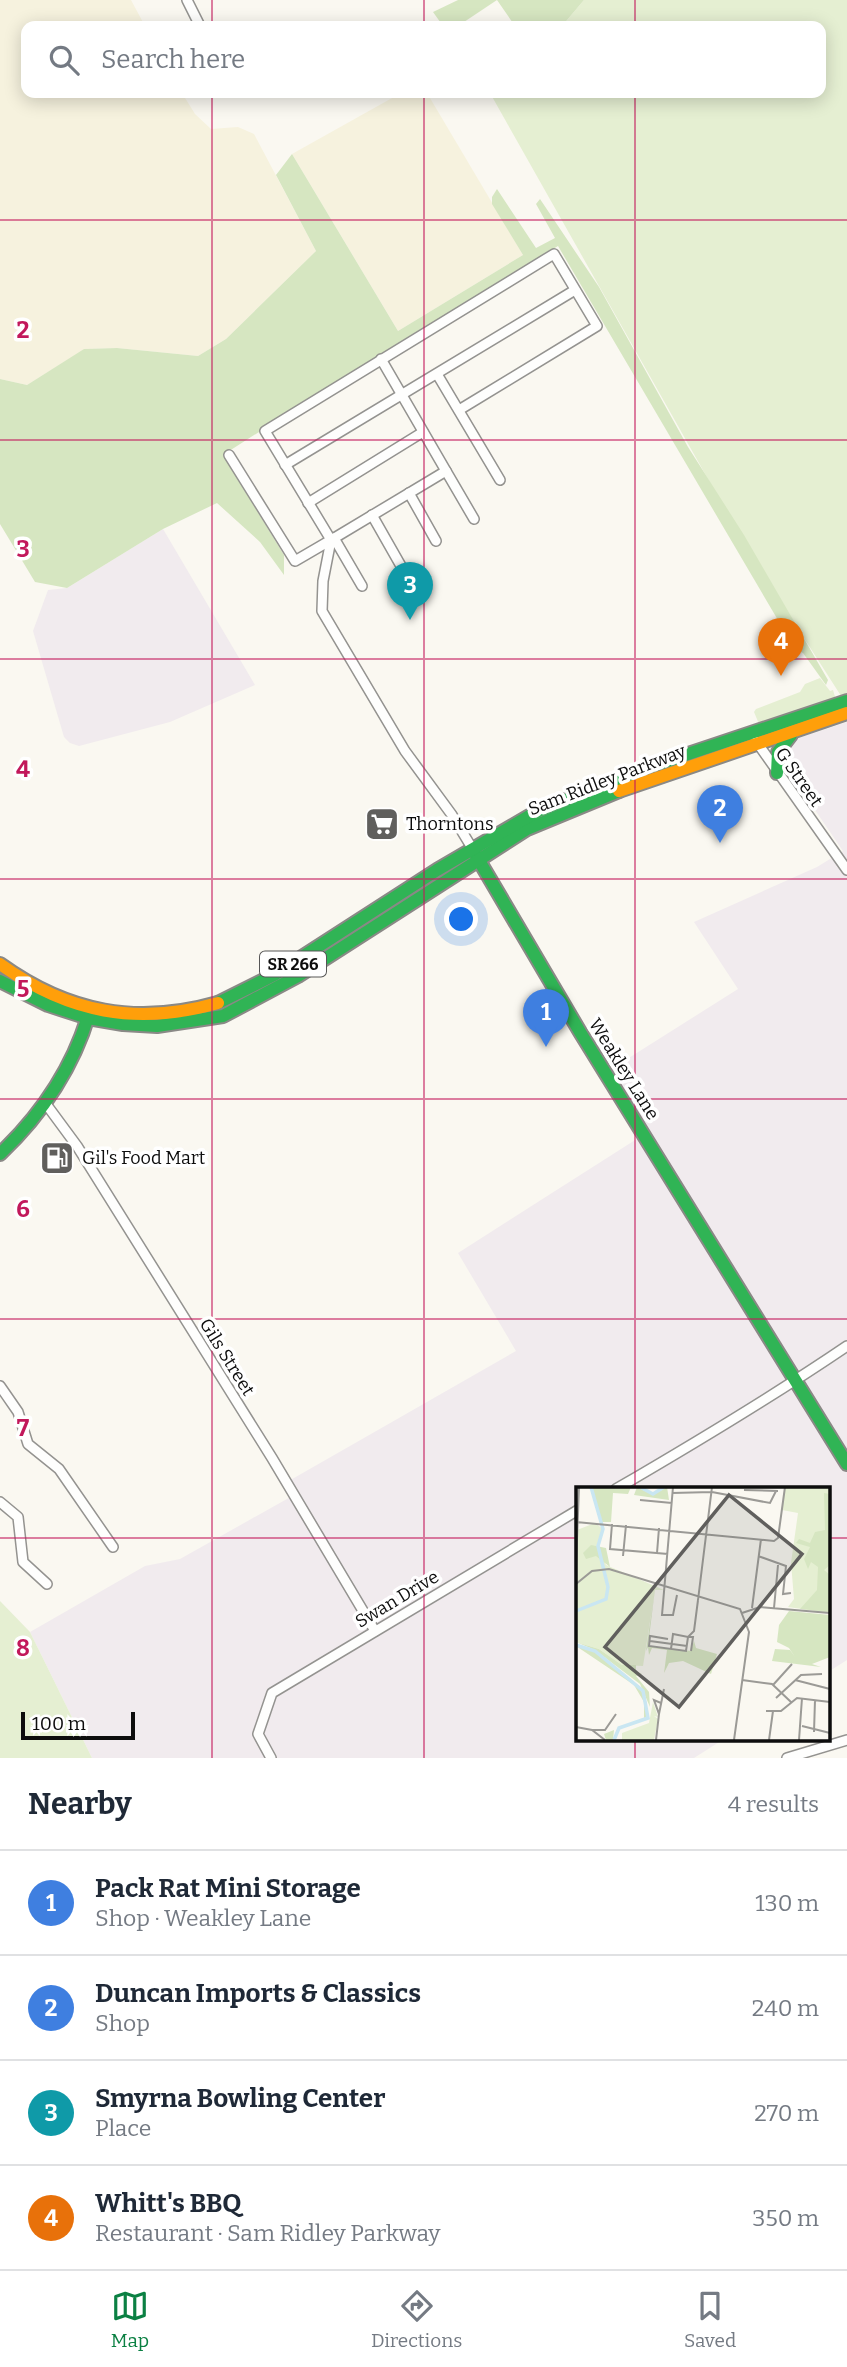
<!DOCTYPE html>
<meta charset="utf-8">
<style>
:root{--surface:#fff;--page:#f2f2f3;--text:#1f2937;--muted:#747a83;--line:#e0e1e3;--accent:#0b8043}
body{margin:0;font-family:Bitter,serif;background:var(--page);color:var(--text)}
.scale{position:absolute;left:21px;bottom:18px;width:114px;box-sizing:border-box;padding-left:7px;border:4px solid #0d0d0d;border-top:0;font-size:19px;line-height:24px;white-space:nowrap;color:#0d0d0d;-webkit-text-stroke:5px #fff;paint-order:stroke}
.you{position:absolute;left:462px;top:920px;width:24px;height:24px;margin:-18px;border:5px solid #fff;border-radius:50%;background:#1a73e8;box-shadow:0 0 0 10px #1a73e833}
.badge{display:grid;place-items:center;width:46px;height:46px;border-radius:50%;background:var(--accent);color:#fff;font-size:23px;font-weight:700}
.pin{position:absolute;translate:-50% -58px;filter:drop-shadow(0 2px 4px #0008)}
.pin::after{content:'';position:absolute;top:37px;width:24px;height:21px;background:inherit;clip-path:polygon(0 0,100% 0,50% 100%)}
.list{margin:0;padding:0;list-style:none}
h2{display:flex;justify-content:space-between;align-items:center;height:91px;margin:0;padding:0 28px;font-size:30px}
h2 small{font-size:23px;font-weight:400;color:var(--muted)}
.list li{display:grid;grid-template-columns:46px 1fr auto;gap:21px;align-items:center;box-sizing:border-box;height:105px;padding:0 28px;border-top:2px solid var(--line)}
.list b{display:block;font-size:26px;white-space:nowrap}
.list p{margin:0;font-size:23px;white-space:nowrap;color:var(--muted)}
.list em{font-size:23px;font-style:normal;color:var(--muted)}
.icon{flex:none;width:38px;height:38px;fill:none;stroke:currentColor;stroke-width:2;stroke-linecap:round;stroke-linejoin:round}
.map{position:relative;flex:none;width:847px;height:1758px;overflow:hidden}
.search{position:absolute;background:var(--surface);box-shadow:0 4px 18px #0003;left:21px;right:21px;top:21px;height:77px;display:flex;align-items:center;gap:18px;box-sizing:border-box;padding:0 24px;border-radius:14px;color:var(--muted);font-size:26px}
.sheet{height:511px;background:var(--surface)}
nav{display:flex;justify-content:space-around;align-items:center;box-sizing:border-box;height:98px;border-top:2px solid var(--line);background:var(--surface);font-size:19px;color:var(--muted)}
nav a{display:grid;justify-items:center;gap:4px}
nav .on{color:var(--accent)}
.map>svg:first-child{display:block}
</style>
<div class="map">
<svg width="847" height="1758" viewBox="0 0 847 1758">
<rect width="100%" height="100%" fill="#faf8f1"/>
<!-- industrial -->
<g fill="#f1ebee">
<path d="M 163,529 L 255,685 L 170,722 L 79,746 L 70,743 L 64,737 L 33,631 L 48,590 L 67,588 Z"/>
<path d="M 847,722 L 847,1660 L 828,1672 L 828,1489 L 578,1489 L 578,1739 L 724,1739 L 694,1758 L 92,1758 L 30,1632 L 145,1566 L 180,1559 L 294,1495 L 287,1482 L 516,1351 L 458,1253 L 643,1135 L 605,1073 L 738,989 L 694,922 L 817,867 L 843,851 L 772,747 Z"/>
</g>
<!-- farmland -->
<g fill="#f6f2de">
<path d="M 0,0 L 131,0 L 145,26 L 26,26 L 26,93 L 182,93 L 195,114 L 211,129 L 238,127 L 254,134 L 316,251 L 226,339 L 198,356 L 117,348 L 85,349 L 27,385 L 0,379 Z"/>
<path d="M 401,93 L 427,93 L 523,255 L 398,331 L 292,154 Z"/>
</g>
<!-- green -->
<g fill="#e5efd2">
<path d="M 584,0 L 847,0 L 847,698 L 843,699 L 752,557 L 490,93 L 821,93 L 821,26 L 562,26 Z"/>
<path d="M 820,678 L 830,691 L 833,690 L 836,700 L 759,724 L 754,712 L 756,709 L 800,692 L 805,684 Z"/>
<path d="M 0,1601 L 30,1632 L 92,1758 L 0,1758 Z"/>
</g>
<!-- forest -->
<g fill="#d6e6c1">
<path d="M 458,0 L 584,0 L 562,26 L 515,26 L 497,0 L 458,26 L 443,26 L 433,12 Z"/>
<path d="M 292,154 L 398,331 L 523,255 L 492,204 L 492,197 L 497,189 L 536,248 L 555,238 L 536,204 L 540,199 L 599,287 L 688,447 L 744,535 L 828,680 L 826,685 L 803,653 L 795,649 L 558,246 L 387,350 L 223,455 L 284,555 L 284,575 L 260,542 L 217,503 L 163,529 L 67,588 L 35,582 L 0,524 L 0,379 L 27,385 L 84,349 L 117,348 L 198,356 L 226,339 L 316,251 L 276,175 Z"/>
</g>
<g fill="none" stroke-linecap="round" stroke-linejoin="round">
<!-- street casing -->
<g stroke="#949390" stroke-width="12">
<g id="street">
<path d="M 187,0 L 200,26"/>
<path d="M 381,359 L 446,471 L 331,540 L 323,581 L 322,611 L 405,751 L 452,815 L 472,848"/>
<path d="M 437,374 L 500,480"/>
<path d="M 229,455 L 295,561 L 331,540 L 265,431 L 554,254 L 597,326 L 459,410"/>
<path d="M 285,465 L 575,290"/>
<path d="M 446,471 L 474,519"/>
<path d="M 409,493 L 436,541"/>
<path d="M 308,503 L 423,432"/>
<path d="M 372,515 L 401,566"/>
<path d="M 334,538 L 362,586"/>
<path d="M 756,741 L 847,870"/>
<path d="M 46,1104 L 77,1146 L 272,1458 L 375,1631"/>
<path d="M 0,1386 L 18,1412 L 28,1444 L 59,1469 L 113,1547"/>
<path d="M 616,1489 C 695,1443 772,1397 847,1346"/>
<path d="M 0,1502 L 18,1517 L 23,1562 L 47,1584"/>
<path d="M 271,1758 L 258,1734 L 272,1693 L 578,1510"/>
<path d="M 787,1758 L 847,1740"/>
</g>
</g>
<!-- fast casing -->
<g stroke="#8a8986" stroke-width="16">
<g id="fast">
<path d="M 777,773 L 778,752 L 791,735"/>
<path d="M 474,852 L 580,1032 L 847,1464"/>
<path d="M 0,981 L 48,1005 L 88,1018 L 123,1024 L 157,1026 L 223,1016 L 298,976 L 527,829 L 619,791"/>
<path d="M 218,1003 L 274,975 L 437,870 L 538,811 L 652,766 L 847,701"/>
<path d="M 0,1154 C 43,1113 74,1067 90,1010"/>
</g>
</g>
<!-- slow casing -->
<g stroke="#8a8986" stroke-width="16">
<g id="slow">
<path d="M 619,791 L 847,713"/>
<path d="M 0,964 C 68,1013 137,1026 218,1003"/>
</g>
</g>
<!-- street -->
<use href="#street" stroke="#fefefd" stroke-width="9"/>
<!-- fast -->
<use href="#fast" stroke="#30b455" stroke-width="12"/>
<!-- slow -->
<use href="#slow" stroke="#ff9f0a" stroke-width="12"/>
</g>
<!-- grid -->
<path fill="none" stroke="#c2185b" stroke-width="2" stroke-opacity="0.55" d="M 212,0 L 212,26M 424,0 L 424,26M 635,0 L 635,26M 212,93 L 212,1758M 424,93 L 424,1758M 635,93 L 635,1489M 0,220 L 847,220M 0,440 L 847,440M 0,659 L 847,659M 0,879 L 847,879M 0,1099 L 847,1099M 0,1319 L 847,1319M 0,1538 L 578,1538M 828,1538 L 847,1538M 635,1739 L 635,1758"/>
<!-- icons -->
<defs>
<g id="supermarket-square" transform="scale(1.75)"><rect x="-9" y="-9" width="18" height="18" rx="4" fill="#605f5d" stroke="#fff"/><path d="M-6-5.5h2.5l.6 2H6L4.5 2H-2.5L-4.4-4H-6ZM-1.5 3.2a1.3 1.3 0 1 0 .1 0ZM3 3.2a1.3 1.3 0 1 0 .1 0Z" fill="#fff"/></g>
<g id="fuel-square" transform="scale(1.75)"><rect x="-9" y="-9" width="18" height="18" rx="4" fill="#605f5d" stroke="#fff"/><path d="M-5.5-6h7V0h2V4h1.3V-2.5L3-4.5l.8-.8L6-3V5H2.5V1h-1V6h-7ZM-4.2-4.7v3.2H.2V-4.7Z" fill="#fff"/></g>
</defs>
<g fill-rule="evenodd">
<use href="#supermarket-square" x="382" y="824"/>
<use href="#fuel-square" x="57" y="1158"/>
</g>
<g text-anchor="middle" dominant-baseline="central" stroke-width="7" stroke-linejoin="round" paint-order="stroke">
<!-- shield labels -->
<rect fill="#fff" stroke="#565656" stroke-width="2" x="260" y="951.5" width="66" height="25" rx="5"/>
<g font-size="16" font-weight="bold" fill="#0d0d0d">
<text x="293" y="964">SR 266</text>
</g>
<!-- street labels -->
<g font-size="18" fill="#0d0d0d" stroke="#fff">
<text transform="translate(799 777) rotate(55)">G Street</text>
<text transform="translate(607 780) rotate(-21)">Sam Ridley Parkway</text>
<text transform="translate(624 1069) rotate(58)">Weakley Lane</text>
<text transform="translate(227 1357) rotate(58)">Gils Street</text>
<text transform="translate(397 1599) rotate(-31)">Swan Drive</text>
</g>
<!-- poi labels -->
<g font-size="18" fill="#0d0d0d" stroke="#fff" text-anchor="start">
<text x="406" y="824">Thorntons</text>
<text x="82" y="1158">Gil's Food Mart</text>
</g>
</g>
<!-- overview -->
<g transform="translate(576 1487)">
<rect width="254" height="254" fill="#faf8f1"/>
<path d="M 209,0 L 254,0 L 254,126 L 212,120 L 218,112 L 215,76 L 222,26 L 206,23 ZM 19,36 L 27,42 L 22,59 L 30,78 L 88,103 L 79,103 L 67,179 L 46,178 L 23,162 L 0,155 L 1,43 ZM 77,215 L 82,230 L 78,229 L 82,232 L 78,253 L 46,253 L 46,246 L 73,236 Z" fill="#e5efd2"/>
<path d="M 16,0 L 55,0 L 52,7 L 37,6 L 35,35 L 26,35 ZM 61,0 L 77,8 L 91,0 L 93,13 L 58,8 ZM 248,6 L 254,7 L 254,78 L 248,83 L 254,88 L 254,125 L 224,122 L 241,103 L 242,80 L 235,75 L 232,82 L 228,72 L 234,60 L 220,56 L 223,52 L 234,56 L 239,45 L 249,43 ZM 15,58 L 30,61 L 34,80 L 20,69 L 10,72 L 7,66 ZM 79,102 L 72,159 L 115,164 L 118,154 L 120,161 L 141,167 L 135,187 L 107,174 L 93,176 L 88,186 L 91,163 L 76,161 L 73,168 L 72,160 L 70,164 ZM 213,124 L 254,128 L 254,170 L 236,177 L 245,180 L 196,174 L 199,162 L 214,163 L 219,170 L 213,161 L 201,155 L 203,138 ZM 0,155 L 23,162 L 46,178 L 60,178 L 60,185 L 66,187 L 60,189 L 73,205 L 74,220 L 64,197 L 19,163 ZM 0,159 L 18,164 L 63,199 L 71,216 L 71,230 L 38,243 L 37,253 L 30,253 L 28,247 L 68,231 L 68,215 L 58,198 Z" fill="#d6e6c1"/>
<path fill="none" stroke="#c9e6f2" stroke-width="3.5" d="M 64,0 L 77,7 L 88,0M 0,124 L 30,112 L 32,100 L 22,59 L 27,42 L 15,0M 0,158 L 19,164 L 67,204 L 72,231 L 43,241 L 38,253"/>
<path fill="none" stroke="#9b9a96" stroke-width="2" d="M 97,0 L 86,128 L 97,128 L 101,108M 168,3 L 202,4M 96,6 L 136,5 L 194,16 L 200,4M 64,13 L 96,16M 0,35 L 198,54 L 202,51 L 209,0M 36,37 L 34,62 L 92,67M 81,66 L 83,41M 47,69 L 50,38M 182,69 L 210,79 L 207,107 L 215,106M 0,79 L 3,0M 0,97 L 16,84 L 33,82 L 164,122 L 173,145 L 158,253M 122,113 L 136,0M 176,121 L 185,52M 198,121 L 202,78M 166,126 L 184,120 L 254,126M 92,152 L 74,149 L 73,159 L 110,164 L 112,150 L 117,150 L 115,164M 74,154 L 111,159M 95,162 L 97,147 L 112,150 L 118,144 L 122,113M 166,193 L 196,197 L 215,215M 219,193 L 254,202M 197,198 L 216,177M 200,211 L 225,188 L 246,187M 85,216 L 78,213 L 83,227 L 88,202M 190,224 L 205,224 L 221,211 L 254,215M 226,239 L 254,246M 0,240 L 16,243 L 29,253M 16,243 L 29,243 L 40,227M 238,245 L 239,213M 80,253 L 83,227M 193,253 L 197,224M 223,253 L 226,211"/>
<path fill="#605f5d" fill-opacity="0.15" stroke="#605f5d" stroke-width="3.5" d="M 153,8 L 226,67 L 103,220 L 29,160 Z"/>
<rect width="254" height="254" fill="none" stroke="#0d0d0d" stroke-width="3.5"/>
</g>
<g font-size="23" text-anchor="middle" font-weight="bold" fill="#c2185b" stroke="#fff" stroke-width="7" stroke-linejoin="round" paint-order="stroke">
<text x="23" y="338">2</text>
<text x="23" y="557">3</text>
<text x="23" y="777">4</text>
<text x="23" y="997">5</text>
<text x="23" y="1217">6</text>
<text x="23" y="1436">7</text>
<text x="23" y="1656">8</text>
</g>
</svg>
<div class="scale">100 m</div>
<div class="you"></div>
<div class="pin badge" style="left:546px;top:1047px;background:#3f7fe0">1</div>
<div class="pin badge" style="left:720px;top:843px;background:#3f7fe0">2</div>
<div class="pin badge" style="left:410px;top:620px;background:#0f9aa8">3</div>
<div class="pin badge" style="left:781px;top:676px;background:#e8710a">4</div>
<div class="search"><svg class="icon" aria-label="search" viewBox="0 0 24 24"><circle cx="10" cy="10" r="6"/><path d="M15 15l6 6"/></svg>Search here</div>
</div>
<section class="sheet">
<h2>Nearby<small>4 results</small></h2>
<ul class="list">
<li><span class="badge" style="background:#3f7fe0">1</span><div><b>Pack Rat Mini Storage</b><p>Shop · Weakley Lane</p></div><em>130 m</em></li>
<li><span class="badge" style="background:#3f7fe0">2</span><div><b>Duncan Imports &amp; Classics</b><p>Shop</p></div><em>240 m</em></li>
<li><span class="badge" style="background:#0f9aa8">3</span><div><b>Smyrna Bowling Center</b><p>Place</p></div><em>270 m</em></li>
<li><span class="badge" style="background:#e8710a">4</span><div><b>Whitt's BBQ</b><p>Restaurant · Sam Ridley Parkway</p></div><em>350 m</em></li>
</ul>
</section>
<nav>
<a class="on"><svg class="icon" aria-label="map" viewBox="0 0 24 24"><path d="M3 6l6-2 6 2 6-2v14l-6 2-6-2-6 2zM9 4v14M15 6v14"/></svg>Map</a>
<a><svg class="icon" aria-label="directions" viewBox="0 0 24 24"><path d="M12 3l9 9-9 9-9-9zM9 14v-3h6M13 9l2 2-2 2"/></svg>Directions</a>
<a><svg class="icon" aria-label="saved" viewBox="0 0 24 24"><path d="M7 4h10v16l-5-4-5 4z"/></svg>Saved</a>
</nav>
